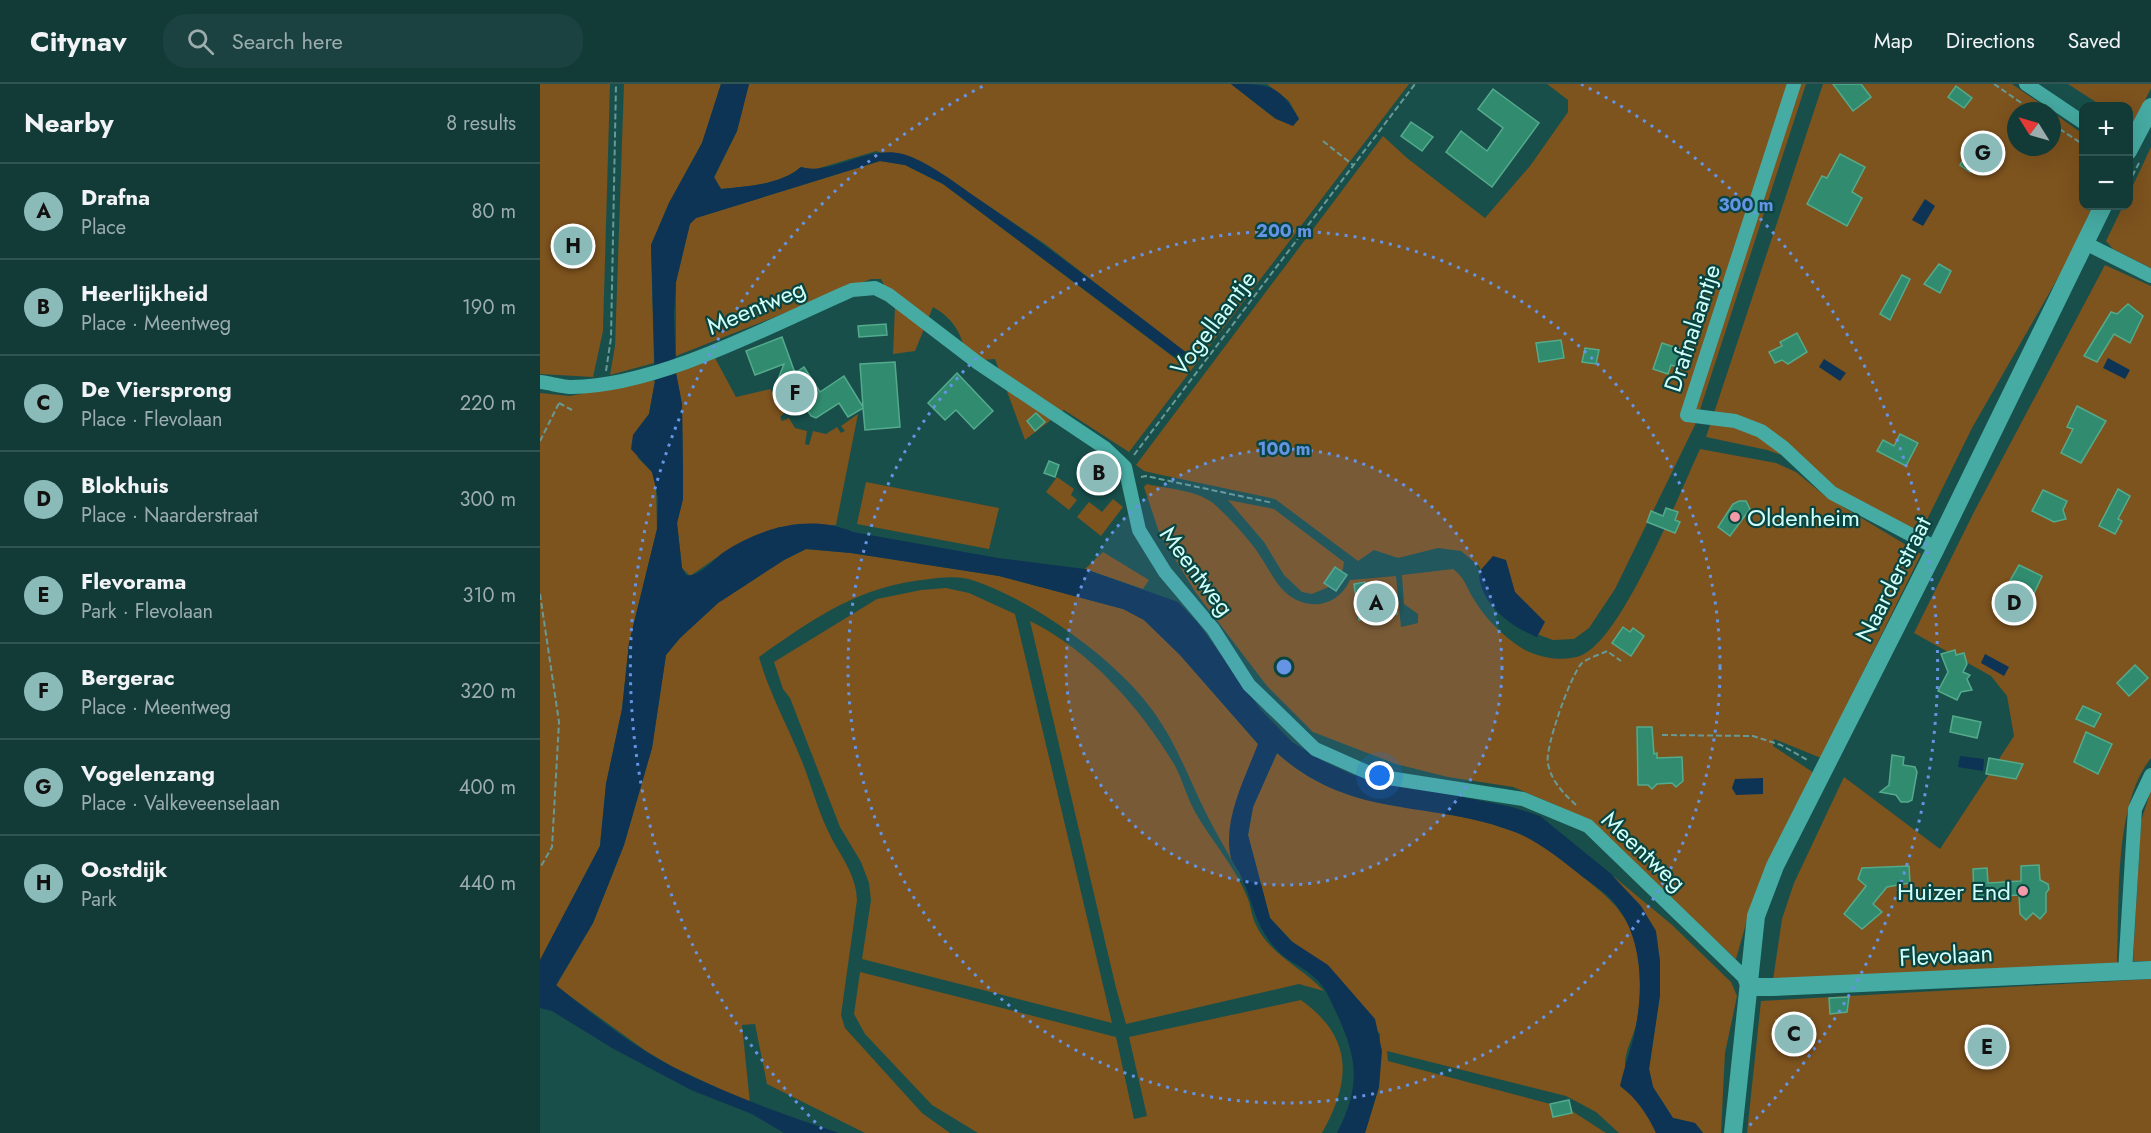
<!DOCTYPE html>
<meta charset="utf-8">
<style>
:root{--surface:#123b38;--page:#1b4240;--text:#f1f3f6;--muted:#9cadae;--line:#315553;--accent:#8bbbb9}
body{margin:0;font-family:Jost,sans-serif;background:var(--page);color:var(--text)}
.controls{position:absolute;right:18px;top:18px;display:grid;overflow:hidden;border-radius:12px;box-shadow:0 6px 24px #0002}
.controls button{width:54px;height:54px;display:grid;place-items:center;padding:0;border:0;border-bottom:2px solid var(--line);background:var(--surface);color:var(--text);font:30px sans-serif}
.compass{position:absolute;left:1467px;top:18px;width:54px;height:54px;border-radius:50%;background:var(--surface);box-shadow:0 6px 24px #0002;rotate:307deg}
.you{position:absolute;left:840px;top:692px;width:21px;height:21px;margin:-15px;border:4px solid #fff;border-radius:50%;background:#1a73e8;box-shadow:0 0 0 9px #1a73e833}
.badge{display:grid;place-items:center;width:39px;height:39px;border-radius:50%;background:var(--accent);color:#111;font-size:20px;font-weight:700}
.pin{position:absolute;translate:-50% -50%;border:3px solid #fff;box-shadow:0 2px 6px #0006}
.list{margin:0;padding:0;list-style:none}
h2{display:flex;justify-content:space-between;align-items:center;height:78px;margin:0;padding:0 24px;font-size:26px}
h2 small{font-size:20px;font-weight:400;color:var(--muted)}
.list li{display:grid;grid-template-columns:39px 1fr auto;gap:18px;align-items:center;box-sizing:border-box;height:96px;padding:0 24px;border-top:2px solid var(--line)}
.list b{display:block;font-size:22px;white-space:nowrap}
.list p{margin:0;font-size:20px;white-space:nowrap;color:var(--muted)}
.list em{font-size:20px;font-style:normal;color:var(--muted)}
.icon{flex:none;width:33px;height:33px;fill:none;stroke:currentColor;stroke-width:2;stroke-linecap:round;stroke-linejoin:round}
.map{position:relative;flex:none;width:1611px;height:1049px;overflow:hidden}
header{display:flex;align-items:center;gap:36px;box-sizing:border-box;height:84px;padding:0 30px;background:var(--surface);border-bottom:2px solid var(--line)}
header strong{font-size:28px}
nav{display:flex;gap:33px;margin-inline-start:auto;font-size:21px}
.search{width:420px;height:54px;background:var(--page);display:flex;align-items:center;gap:15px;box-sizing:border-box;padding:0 21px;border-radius:24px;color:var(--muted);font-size:22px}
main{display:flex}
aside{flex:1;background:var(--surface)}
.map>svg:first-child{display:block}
</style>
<header>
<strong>Citynav</strong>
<div class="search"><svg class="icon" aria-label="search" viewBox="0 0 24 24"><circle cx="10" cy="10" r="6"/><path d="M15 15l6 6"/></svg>Search here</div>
<nav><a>Map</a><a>Directions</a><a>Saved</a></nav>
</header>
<main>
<aside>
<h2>Nearby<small>8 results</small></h2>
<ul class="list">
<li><span class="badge">A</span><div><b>Drafna</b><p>Place</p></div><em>80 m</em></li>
<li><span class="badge">B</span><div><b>Heerlijkheid</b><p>Place · Meentweg</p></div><em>190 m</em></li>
<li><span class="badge">C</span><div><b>De Viersprong</b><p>Place · Flevolaan</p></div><em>220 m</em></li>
<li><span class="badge">D</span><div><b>Blokhuis</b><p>Place · Naarderstraat</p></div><em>300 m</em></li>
<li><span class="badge">E</span><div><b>Flevorama</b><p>Park · Flevolaan</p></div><em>310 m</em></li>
<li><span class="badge">F</span><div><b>Bergerac</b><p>Place · Meentweg</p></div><em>320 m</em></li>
<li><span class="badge">G</span><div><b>Vogelenzang</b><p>Place · Valkeveenselaan</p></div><em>400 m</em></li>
<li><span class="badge">H</span><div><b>Oostdijk</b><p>Park</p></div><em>440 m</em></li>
</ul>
</aside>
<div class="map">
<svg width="1611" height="1049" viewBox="0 0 1611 1049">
<rect width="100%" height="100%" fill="#184f4b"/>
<!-- green -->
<g fill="#7d531e">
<path d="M 0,0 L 70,0 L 63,247 L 53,293 L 0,290 Z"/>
<path d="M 84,0 L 181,0 L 162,59 L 129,119 L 111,161 L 114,279 L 70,291 L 75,262 Z"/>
<path d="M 209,0 L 691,0 L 736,35 L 759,35 L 749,17 L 727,0 L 869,0 L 589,368 L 524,326 L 485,356 L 455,275 L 428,277 C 422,252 416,236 393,223 L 375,267 L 353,270 L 355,222 L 341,195 L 331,195 L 136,272 L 136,198 L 150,139 L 156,134 L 340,77 L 365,81 L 403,100 L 640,278 L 646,269 L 505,160 L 404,92 L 336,67 L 273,86 L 261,83 C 240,101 208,102 181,105 L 174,94 L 197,47 Z"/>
<path d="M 1007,0 L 1266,0 L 1155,341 L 1075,505 L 1049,544 L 1034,555 L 1013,556 L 991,548 L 949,505 L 939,482 L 921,467 L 898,464 L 858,474 L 834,466 L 818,477 L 735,415 L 617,390 L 604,387 L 596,381 L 843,52 L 867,74 L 945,134 L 990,82 L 1028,28 L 1028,16 Z"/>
<path d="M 1283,0 L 1472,0 L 1511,27 L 1476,27 L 1476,63 L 1512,63 L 1512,28 L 1543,50 L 1544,122 L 1553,122 L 1527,178 L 1432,344 L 1380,450 L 1316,418 L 1256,376 L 1227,366 L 1166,353 Z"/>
<path d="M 1528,0 L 1611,0 L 1611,4 L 1593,41 L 1589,39 L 1588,22 L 1562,22 Z"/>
<path d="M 1611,63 L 1611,184 L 1573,165 L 1566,157 L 1583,122 L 1588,122 L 1589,110 Z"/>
<path d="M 1565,181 L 1611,202 L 1611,674 C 1573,722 1580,819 1577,879 L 1233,896 L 1242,835 L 1254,799 L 1304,693 L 1400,765 L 1474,652 L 1467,612 L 1451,592 L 1374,549 L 1434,428 Z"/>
<path d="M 175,274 L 196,313 L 230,305 L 245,328 L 240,333 L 242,337 L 249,334 L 255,344 L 267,347 L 265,360 L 269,361 L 273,347 L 286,350 L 297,343 L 301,349 L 305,347 L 301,342 L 318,330 L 296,441 L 239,443 L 186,467 L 150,492 L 142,484 L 137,439 L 143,415 L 142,320 L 136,289 Z"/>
<path d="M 107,296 L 115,297 L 109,330 L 93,351 L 98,374 L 112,388 L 116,401 L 117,445 L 89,559 L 82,625 L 66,700 L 60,762 L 0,876 L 0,309 L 30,312 Z"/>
<path d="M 1160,365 L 1236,379 L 1256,388 L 1285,412 L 1381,470 L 1281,674 L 1234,655 L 1233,662 L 1274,689 L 1213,815 L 1196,875 L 1081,770 L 1018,722 L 973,703 L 908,693 L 856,680 L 773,648 L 727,602 L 656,509 L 620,451 L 604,403 L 607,400 C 628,405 656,406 673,419 C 688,432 702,448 714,463 C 724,476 731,492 742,505 C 763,528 797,525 810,496 L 856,492 L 861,543 L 878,539 L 878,530 L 864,520 L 862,491 L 913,485 C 925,494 926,502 933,514 C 944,533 962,551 980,563 C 995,573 1024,579 1042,571 C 1083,553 1139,410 1160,365 Z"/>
<path d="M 517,393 L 534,405 L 531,411 L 537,416 L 529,426 L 506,408 Z"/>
<path d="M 326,398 L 459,424 L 449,465 L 317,440 Z"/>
<path d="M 573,415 L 583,423 L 561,452 L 537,433 L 549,418 L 562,428 Z"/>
<path d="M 688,416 L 734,425 L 804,478 L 803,485 L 791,502 L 772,510 L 762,508 L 744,491 L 724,458 Z"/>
<path d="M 266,465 L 311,469 L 459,492 L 583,525 L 604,536 L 640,571 L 718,660 L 691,750 L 691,775 C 681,757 670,738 661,719 C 646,687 634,656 613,627 C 588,593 554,565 519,541 C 494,524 464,507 435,497 C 421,492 404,493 390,495 C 321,501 274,534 219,573 C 229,609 247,640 261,675 C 271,699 277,725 289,749 C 300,772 316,789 317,816 L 301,931 L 305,944 L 382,1029 L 410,1049 L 325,1049 L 227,1000 L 215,940 L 202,941 L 210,1019 L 133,983 L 106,967 L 16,902 L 53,839 L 84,761 L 112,664 L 126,571 L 140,554 L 178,519 L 244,476 Z"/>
<path d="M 563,468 L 609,496 L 603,505 L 545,485 Z"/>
<path d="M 406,504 L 429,509 L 475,530 L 572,939 L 322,875 L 331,816 L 329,799 L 321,778 L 300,743 L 250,614 L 243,605 L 234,578 L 337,515 L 381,506 Z"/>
<path d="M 490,537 C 550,566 600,624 634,680 C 642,694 646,711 654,726 C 670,755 697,785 708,815 C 711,824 712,833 716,841 C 730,871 763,884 784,907 L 759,900 L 586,940 L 576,904 Z"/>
<path d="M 737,669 C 810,735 891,715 975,748 C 999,757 1023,777 1043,793 C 1062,808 1081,823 1091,846 C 1101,873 1102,908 1097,936 C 1095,950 1085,966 1085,980 C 1085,1008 1106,1025 1116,1049 L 1079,1049 L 1056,1028 L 1026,1012 L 847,967 L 848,977 L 1029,1025 L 1066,1049 L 825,1049 L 839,1003 L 840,950 L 730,834 L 708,751 L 713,723 Z"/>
<path d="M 1611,706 L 1611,877 L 1593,877 L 1601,737 Z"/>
<path d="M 1073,792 L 1131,840 L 1191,898 L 1197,912 L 1185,969 L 1181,1049 L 1163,1049 L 1155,1039 L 1133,1034 L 1113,1003 L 1109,985 L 1120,911 L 1120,877 Z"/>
<path d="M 320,888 L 576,953 L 594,1035 L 607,1032 L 589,953 L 761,916 C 813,953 812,996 782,1049 L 438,1049 L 392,1021 L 325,950 L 314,930 Z"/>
<path d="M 1611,895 L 1611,1049 L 1207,1049 L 1221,917 Z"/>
</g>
<!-- water -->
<g fill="#0d3455">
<path d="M 181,0 L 209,0 L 197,47 L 174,93 L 181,105 C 208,102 240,101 261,83 C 293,92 325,61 363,70 C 387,77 417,100 437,114 C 509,163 578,216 647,269 L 641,278 L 403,100 L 365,81 L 340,77 L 156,134 L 150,140 L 136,198 L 134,230 L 136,289 L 142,320 L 143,381 L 143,415 L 137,439 L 142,484 L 146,491 C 159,494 174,475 184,468 C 222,443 271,430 313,448 L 458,474 L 545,485 L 638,518 L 658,539 L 721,626 L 752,658 L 783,677 L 813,691 L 972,723 L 1000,732 L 1070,789 L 1101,822 L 1116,847 L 1120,877 L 1120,911 L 1109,985 L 1113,1003 L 1133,1034 L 1155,1039 L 1163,1049 L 1116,1049 C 1108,1030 1095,1013 1080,1002 C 1085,980 1094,958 1097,936 C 1104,894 1100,843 1068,812 C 1060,805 1051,799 1043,793 C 1023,777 998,757 975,748 C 889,715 813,737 737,669 L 713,723 L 708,751 L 730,834 L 751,857 L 788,881 L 835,935 L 842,967 L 839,1003 L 825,1049 L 797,1049 C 821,1002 818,975 796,928 C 790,916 786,903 775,894 C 764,883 748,878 738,867 C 714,842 714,819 700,790 C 698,785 693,780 691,774 C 682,737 705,694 718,660 L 640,571 L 604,536 L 583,525 L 459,492 L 311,469 L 266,465 L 244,476 L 178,519 L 140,554 L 126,571 L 112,664 L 84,761 L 53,839 L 16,901 C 53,931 91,961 133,983 C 186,1010 242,1030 299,1049 L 244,1049 L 212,1030 L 151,1006 L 72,964 L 12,927 L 0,924 L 0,876 L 60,762 L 66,700 L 82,625 L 89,559 L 117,445 L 118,413 L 112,388 L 91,365 L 93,351 L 109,330 L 115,297 L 111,161 L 129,119 L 162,59 Z"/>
<path d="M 691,0 C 729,0 739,0 759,35 L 753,42 L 736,35 Z"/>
<path d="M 1385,115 L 1395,122 L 1383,142 L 1372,136 Z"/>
<path d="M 1568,274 L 1590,286 L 1585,295 L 1563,284 Z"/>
<path d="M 1284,275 L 1306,289 L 1300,297 L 1279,283 Z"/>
<path d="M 953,472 L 966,476 L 975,508 L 1005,538 L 997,553 C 971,543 939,519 939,488 Z"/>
<path d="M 1445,570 L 1469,583 L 1464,592 L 1441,579 Z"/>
<path d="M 1420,672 L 1444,675 L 1443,687 L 1418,683 Z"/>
<path d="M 1223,694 L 1223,710 L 1196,711 L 1192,704 L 1195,695 Z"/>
</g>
<!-- building -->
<g fill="#318c6f" stroke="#55aa8c" stroke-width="1.5">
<path d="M 1293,0 L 1321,0 L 1331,13 L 1313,27 Z"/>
<path d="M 1416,2 L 1432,14 L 1424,24 L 1408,13 Z"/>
<path d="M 953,5 L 999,39 L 952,103 L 906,68 L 921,47 L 947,67 L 963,44 L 938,25 Z"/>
<path d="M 871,38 L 893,53 L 882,67 L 861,52 Z"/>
<path d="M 1443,49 L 1462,64 L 1456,72 L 1458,75 L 1448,88 L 1443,90 L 1434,83 L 1430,88 L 1420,81 L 1432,60 L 1434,62 Z"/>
<path d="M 1300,70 L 1325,83 L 1312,108 L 1322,114 L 1307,142 L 1267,120 L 1282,92 L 1287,94 Z"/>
<path d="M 1399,180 L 1411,187 L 1400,209 L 1384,200 Z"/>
<path d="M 1362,191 L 1370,195 L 1350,236 L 1340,230 Z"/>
<path d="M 1588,220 L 1603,232 L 1590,259 L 1574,250 L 1557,278 L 1544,272 L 1571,228 L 1577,230 Z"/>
<path d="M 346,240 L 347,251 L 319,253 L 318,242 Z"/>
<path d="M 1257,249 L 1267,268 L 1248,280 L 1242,276 L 1235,279 L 1229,268 L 1242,262 L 1240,258 Z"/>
<path d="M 242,253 L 255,289 L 264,283 L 280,308 L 304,292 L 323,323 L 320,280 L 355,278 L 360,343 L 325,346 L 323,324 L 308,333 L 299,319 L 276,334 L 271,332 L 258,312 L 244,318 L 235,303 L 244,280 L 215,291 L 206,267 Z"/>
<path d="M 1021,256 L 1024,274 L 999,278 L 996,259 Z"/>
<path d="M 1122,259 L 1152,269 L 1146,286 L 1131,281 L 1128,290 L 1113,285 Z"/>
<path d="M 1045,264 L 1059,266 L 1056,280 L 1042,278 Z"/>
<path d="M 417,289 L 453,327 L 434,345 L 416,326 L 405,336 L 388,319 Z"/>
<path d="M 1537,322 L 1566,337 L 1541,379 L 1521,369 L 1533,345 L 1527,343 Z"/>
<path d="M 496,329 L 505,338 L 495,347 L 487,337 Z"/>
<path d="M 1360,350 L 1378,359 L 1366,382 L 1337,367 L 1343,356 L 1354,362 Z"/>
<path d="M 509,377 L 519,381 L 515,393 L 504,389 Z"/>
<path d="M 1578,405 L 1590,412 L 1578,435 L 1582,437 L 1575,450 L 1559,442 Z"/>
<path d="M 1503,406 L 1527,417 L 1523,426 L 1526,435 L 1514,438 L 1492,427 Z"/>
<path d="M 1199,417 L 1206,417 L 1210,425 L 1190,452 L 1178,443 L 1193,420 Z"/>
<path d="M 1126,424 L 1138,428 L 1135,436 L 1140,438 L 1135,449 L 1107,438 L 1111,427 L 1123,432 Z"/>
<path d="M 1479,481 L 1502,492 L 1490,518 L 1494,520 L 1486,537 L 1456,521 Z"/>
<path d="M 795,483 L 807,491 L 796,507 L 784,499 Z"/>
<path d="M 825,498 L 827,510 L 853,506 L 857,530 L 819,536 L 814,500 Z"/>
<path d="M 1083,543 L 1090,548 L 1093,544 L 1104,552 L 1091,572 L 1072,559 Z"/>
<path d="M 1415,566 L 1416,571 L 1424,569 L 1427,580 L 1423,588 L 1430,591 L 1427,595 L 1432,606 L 1421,608 L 1417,616 L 1398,607 L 1408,588 L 1401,570 Z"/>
<path d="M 1595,581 L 1608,594 L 1589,612 L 1577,599 Z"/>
<path d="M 1543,622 L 1561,630 L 1554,643 L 1536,635 Z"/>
<path d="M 1413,632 L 1441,638 L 1437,654 L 1410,648 Z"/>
<path d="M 1097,643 L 1112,643 L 1114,670 L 1117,669 L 1117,674 L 1142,673 L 1143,697 L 1136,703 L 1132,699 L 1117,700 L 1112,705 L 1108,701 L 1098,701 Z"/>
<path d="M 1546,648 L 1572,660 L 1558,690 L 1534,678 Z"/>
<path d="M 1352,671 L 1364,673 L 1363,681 L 1375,683 L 1377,688 L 1372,716 L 1368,718 L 1361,718 L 1356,711 L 1340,708 L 1349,701 Z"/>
<path d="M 1449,674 L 1483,680 L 1476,695 L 1446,690 Z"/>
<path d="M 1499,781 L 1500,796 L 1508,800 L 1509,805 L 1506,809 L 1506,828 L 1500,835 L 1493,829 L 1486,836 L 1480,830 L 1479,811 L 1434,814 L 1433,785 L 1447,784 L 1448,799 L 1481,797 L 1481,782 Z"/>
<path d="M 1369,782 L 1370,799 L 1347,803 L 1333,820 L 1342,828 L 1322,845 L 1304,830 L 1326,802 L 1318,795 L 1322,784 Z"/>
<path d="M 1309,913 L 1307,928 L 1290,930 L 1289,914 Z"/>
<path d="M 1270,934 L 1272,959 L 1267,964 L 1245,963 L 1245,958 L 1238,959 L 1236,936 Z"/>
<path d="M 1029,1016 L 1032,1029 L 1013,1033 L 1010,1020 Z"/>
</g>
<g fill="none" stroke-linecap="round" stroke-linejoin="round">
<!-- path -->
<g stroke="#679a96" stroke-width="2" stroke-dasharray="6 3" stroke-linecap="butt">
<path d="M 1454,0 L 1493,27"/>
<path d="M 1512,40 L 1544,61"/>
<path d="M 783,57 L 813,81"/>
<path d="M 1588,100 L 1599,79"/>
<path d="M 66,287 L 71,254 L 76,0"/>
<path d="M 19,319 L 32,326"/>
<path d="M 0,357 L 20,317"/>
<path d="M 594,371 L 875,0"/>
<path d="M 601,393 L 606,392 L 733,419"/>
<path d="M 0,510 L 19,638 L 12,763 L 0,784"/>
<path d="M 1122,651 L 1213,652 L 1241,661 L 1269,677"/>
<path d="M 1036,721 C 1023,709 1012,698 1008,680 C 1004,665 1031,590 1042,579 C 1048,574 1059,571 1067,567 L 1081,577"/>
</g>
<!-- minor -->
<g stroke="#46aba3" stroke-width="14">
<path d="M 1254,0 L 1147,331 L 1195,337 L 1221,347 L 1244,364 L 1292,409 L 1396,464"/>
<path d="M 1486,0 L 1544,39"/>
<path d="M 1545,159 L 1611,192"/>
<path d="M 0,298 C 10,299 22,303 32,303 C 120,302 231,241 312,206 L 335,204 L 349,211 L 438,279 L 565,364 L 585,383 L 599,446 L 625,488 L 673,545 L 709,601 L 775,665 L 836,692 L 983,715 L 1048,742 L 1207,896"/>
<path d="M 1585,888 L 1595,725 L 1611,691"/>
</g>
<!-- tertiary -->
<g stroke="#46aba3" stroke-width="18">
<path d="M 1588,67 L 1611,23"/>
<path d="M 1207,896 L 1215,903 L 1232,903 L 1611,886"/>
<path d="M 1193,1049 L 1216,832 L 1235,782 L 1396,464 L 1563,122"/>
</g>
</g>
<!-- distance rings -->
<circle cx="744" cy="583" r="218" fill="#6594e5" fill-opacity=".12"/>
<g fill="none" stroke="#6594e5" stroke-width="3" stroke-dasharray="3 6">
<circle cx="744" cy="583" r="218"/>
<circle cx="744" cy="583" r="436"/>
<path d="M282 1045A654 654 0 0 1 447 0M1041 0A654 654 0 0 1 1206 1045"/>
</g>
<!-- markers -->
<g fill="#f39aaa" stroke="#094440" stroke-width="2">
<circle cx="1195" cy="433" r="6"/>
<circle cx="1483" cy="807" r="6"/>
</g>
<g text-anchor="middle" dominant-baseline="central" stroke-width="4.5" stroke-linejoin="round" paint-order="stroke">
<!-- street labels -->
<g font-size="24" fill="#d0fef9" stroke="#094440">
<text transform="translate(216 223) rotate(-23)">Meentweg</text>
<text transform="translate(673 239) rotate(-53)">Vogellaantje</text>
<text transform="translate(1152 244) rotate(-72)">Drafnalaantje</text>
<text transform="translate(657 487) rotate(53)">Meentweg</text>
<text transform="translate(1353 495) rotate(-63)">Naarderstraat</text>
<text transform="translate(1104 767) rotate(43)">Meentweg</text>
<text transform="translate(1406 871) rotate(-3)">Flevolaan</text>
</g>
<!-- poi labels -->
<g font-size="24" fill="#d0fef9" stroke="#094440" text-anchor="start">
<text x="1207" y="433">Oldenheim</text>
<text x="1471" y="807" text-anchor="end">Huizer End</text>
</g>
</g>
<circle cx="744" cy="583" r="9" fill="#6594e5" stroke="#094440" stroke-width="3"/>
<g font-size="18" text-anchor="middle" font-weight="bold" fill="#6594e5" stroke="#094440" stroke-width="4.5" stroke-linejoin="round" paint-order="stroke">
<text x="1206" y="127">300 m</text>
<text x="744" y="153">200 m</text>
<text x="744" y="371">100 m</text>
</g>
</svg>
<div class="controls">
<button>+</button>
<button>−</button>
</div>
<svg class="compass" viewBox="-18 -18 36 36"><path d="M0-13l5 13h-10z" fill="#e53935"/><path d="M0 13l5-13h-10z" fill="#9cadae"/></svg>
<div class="you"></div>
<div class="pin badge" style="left:836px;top:519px">A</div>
<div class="pin badge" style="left:559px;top:389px">B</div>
<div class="pin badge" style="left:1254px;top:950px">C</div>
<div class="pin badge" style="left:1474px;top:519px">D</div>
<div class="pin badge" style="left:1447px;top:963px">E</div>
<div class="pin badge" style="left:255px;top:309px">F</div>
<div class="pin badge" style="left:1443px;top:69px">G</div>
<div class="pin badge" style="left:33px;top:162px">H</div>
</div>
</main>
